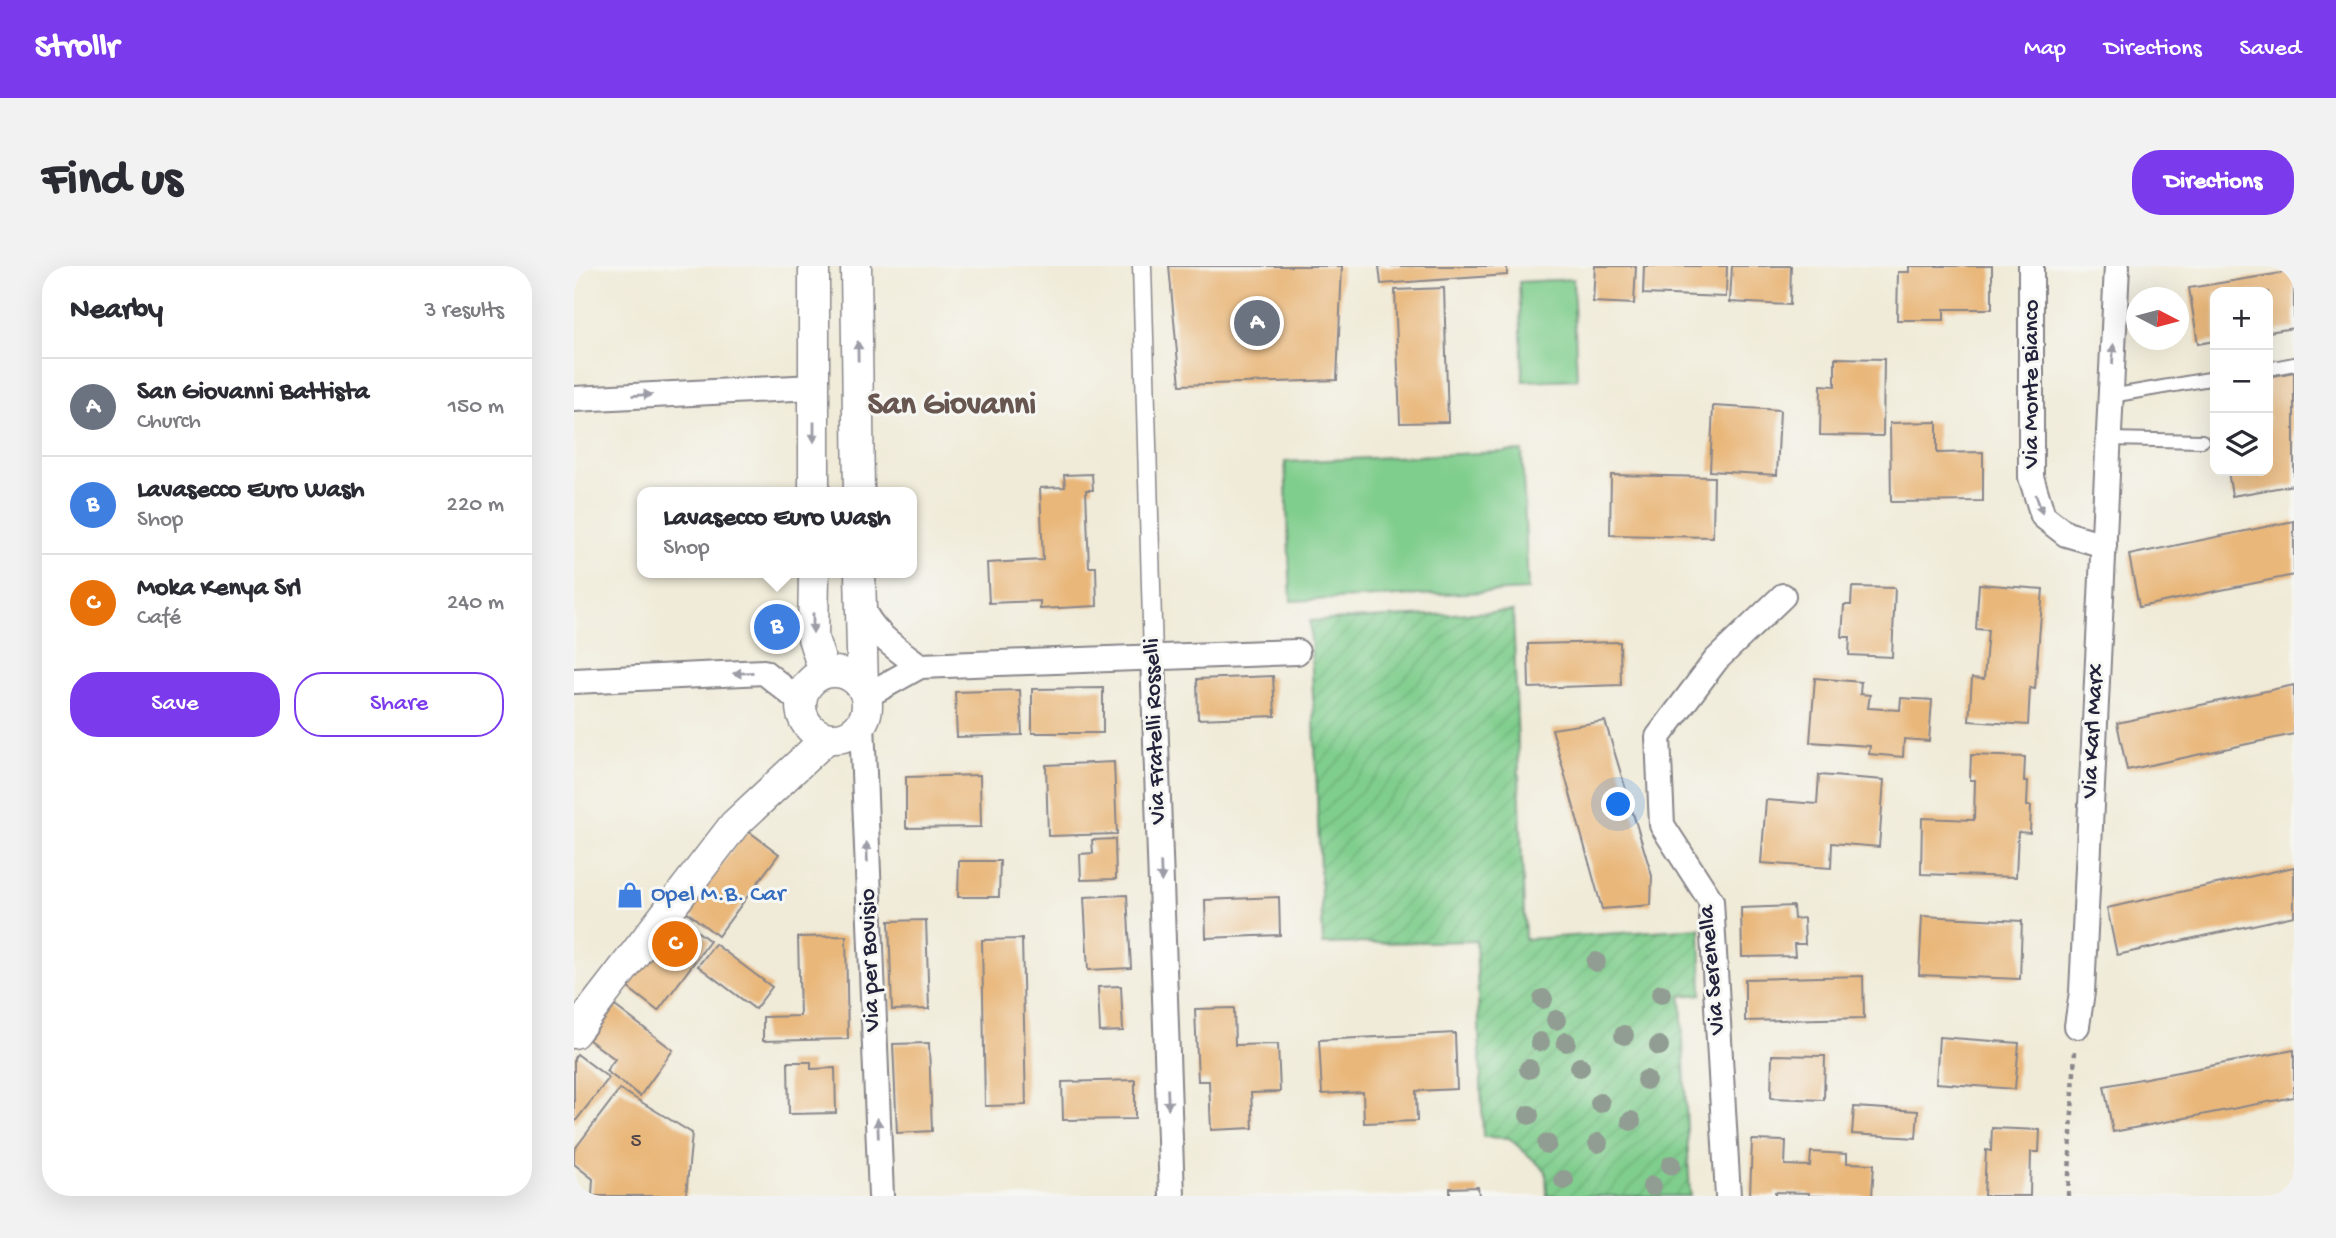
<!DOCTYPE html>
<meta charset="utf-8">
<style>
:root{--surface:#fff;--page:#f2f2f3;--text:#2b2b33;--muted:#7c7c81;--line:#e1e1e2;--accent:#7c3aed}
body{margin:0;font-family:"Gochi Hand",sans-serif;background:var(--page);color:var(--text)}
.controls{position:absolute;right:21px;top:21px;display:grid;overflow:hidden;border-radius:14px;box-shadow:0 7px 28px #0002}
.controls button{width:63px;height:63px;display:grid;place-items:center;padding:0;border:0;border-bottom:2px solid var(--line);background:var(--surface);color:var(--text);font:35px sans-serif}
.compass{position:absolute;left:1552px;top:21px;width:63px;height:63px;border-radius:50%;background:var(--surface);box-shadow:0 7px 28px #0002;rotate:96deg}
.you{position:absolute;left:1045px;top:539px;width:24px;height:24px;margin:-18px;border:5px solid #fff;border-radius:50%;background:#1a73e8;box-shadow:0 0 0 10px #1a73e833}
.badge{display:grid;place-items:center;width:46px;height:46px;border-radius:50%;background:var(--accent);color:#fff;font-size:23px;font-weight:700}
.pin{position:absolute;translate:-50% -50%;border:4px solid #fff;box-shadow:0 2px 7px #0006}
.popup{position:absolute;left:63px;top:221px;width:280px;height:91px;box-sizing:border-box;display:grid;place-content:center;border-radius:14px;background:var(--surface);filter:drop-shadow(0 2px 5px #0005);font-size:23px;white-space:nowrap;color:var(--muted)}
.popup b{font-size:26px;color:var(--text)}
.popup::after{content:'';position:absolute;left:50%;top:100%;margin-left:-14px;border:14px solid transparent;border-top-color:var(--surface)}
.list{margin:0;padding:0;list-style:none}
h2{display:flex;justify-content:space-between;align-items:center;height:91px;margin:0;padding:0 28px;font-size:30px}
h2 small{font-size:23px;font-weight:400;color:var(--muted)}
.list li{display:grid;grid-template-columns:46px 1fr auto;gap:21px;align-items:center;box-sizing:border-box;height:98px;padding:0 28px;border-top:2px solid var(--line)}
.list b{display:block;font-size:26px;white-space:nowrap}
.list p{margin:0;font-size:23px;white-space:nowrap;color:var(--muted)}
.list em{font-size:23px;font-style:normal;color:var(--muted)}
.actions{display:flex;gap:14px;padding:21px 28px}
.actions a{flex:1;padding:16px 0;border:2px solid var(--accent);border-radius:28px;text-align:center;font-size:24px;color:var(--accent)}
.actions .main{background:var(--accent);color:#fff}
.icon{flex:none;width:38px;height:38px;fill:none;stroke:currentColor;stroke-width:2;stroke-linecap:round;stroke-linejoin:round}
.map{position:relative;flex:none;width:1720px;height:930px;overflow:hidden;border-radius:28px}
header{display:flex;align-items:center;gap:42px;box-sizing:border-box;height:98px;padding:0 35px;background:var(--accent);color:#fff}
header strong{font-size:33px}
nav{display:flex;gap:38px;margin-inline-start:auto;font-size:24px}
.intro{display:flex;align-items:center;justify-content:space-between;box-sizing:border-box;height:168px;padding:0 42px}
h1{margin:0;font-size:49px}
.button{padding:18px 32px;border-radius:28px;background:var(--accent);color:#fff;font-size:24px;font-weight:700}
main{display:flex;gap:42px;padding:0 42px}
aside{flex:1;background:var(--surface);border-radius:28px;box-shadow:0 7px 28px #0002}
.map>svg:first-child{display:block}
</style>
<header>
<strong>Strollr</strong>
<nav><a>Map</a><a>Directions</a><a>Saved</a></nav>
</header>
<div class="intro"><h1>Find us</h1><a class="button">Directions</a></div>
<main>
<aside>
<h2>Nearby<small>3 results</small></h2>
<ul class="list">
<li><span class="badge" style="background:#6b7280">A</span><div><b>San Giovanni Battista</b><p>Church</p></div><em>150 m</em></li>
<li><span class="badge" style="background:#3f7fe0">B</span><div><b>Lavasecco Euro Wash</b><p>Shop</p></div><em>220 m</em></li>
<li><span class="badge" style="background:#e8710a">C</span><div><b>Moka Kenya Srl</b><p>Café</p></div><em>240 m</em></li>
</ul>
<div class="actions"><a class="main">Save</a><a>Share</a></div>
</aside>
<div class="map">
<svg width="1720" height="930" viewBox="0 0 1720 930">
<defs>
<pattern id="garden-furrows" width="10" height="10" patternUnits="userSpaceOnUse" patternTransform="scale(1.75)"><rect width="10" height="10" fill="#80ce8d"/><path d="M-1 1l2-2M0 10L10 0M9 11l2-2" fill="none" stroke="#6eb17b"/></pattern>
</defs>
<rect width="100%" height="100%" fill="#f6f6f2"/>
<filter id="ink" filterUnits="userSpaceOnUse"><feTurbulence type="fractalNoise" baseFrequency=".0143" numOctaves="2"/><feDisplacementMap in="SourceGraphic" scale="14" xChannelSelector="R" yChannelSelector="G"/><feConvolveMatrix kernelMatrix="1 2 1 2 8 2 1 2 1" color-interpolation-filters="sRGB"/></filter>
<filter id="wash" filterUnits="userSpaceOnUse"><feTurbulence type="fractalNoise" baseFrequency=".00686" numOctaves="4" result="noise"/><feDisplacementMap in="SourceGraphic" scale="28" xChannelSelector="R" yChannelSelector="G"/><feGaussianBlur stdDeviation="1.57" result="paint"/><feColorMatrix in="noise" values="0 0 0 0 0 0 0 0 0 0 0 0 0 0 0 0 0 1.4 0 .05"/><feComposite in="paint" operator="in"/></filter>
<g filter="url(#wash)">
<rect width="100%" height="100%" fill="#f0ebd8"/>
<!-- park -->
<g fill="#80ce8d" stroke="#517864" stroke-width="2">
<path d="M 999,13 L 1003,113 L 949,115 L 945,16 Z"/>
<path d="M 948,185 L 954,324 L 717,335 L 711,196 Z"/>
</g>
<!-- garden -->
<path fill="url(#garden-furrows)" stroke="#517864" stroke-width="2" d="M 939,345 L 951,673 L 1126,662 L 1128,728 L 1107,730 L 1116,930 L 973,930 L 972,905 L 935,872 L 909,871 L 902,675 L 749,678 L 736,355 Z"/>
<g id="blocks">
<!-- building -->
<g fill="#e9b77a">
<path d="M 595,0 L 768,0 L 763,114 L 606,119 Z"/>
<path d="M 805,0 L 933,0 L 933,9 L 807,18 Z"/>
<path d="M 1021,0 L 1062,0 L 1060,38 L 1019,36 Z"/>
<path d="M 1070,0 L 1153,0 L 1152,31 L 1069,28 Z"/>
<path d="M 1158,0 L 1217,0 L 1216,39 L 1156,36 Z"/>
<path d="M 1335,0 L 1418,0 L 1418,43 L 1370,43 L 1370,54 L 1323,54 L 1324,6 L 1335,6 Z"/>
<path d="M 1720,5 L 1720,62 L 1694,66 L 1694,26 L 1641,26 L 1641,75 L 1624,78 L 1615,22 Z"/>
<path d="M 870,22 L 874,156 L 826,157 L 821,24 Z"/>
<path d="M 1261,92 L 1310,93 L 1309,170 L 1246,169 L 1247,119 L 1261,120 Z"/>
<path d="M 1720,106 L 1720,219 L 1658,230 L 1654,205 L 1694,205 L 1694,111 Z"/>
<path d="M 1139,140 L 1206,144 L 1203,209 L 1136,205 Z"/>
<path d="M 1363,156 L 1363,187 L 1409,186 L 1409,235 L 1317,236 L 1316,157 Z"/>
<path d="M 518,208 L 519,224 L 512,224 L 515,301 L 522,301 L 523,340 L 466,343 L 466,335 L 415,337 L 413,297 L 469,294 L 466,222 L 491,221 L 490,209 Z"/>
<path d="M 1037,209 L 1140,211 L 1139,271 L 1036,269 Z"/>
<path d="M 1720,255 L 1720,309 L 1565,341 L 1555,289 Z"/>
<path d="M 1405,318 L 1469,323 L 1461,423 L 1456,422 L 1454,459 L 1395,455 L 1398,412 L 1410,413 L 1414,364 L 1402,363 Z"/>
<path d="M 1278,321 L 1321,322 L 1318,391 L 1275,389 L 1276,371 L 1268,371 L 1270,339 L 1277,339 Z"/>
<path d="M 1046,376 L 1047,419 L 955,422 L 954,378 Z"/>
<path d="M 699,410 L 701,450 L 624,453 L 623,413 Z"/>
<path d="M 1241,412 L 1287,416 L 1286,428 L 1296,429 L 1294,442 L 1326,444 L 1327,432 L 1358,434 L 1355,475 L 1330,473 L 1329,491 L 1295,488 L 1296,480 L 1236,476 Z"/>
<path d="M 1720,419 L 1720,468 L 1553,504 L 1543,457 Z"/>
<path d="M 529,422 L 529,467 L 458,467 L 458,423 Z"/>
<path d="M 446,424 L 448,469 L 383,471 L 381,426 Z"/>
<path d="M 1031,455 L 1078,610 L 1077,639 L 1028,643 L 978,463 Z"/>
<path d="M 1397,489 L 1451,491 L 1450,515 L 1454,515 L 1453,540 L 1457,540 L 1456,567 L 1444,566 L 1442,611 L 1347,608 L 1348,552 L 1400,554 L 1401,514 L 1396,514 Z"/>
<path d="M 540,496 L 543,568 L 474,570 L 472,499 Z"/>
<path d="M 406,509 L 407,561 L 332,562 L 332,511 Z"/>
<path d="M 1245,509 L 1310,514 L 1305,581 L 1258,577 L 1257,602 L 1187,597 L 1192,534 L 1243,538 Z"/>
<path d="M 173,564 L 205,588 L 144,670 L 113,646 Z"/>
<path d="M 541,573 L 542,613 L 507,614 L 506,588 L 519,587 L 518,574 Z"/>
<path d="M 385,595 L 426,595 L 425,631 L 384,631 Z"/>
<path d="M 1720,601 L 1720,650 L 1543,689 L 1533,642 Z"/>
<path d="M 553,629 L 557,702 L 514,704 L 510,631 Z"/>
<path d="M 705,631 L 706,669 L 632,672 L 631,634 Z"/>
<path d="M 1219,640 L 1220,653 L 1230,652 L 1231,678 L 1220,678 L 1221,690 L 1168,691 L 1167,642 Z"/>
<path d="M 1348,650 L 1448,655 L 1446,713 L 1345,709 Z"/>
<path d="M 104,651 L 136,675 L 84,745 L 53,721 Z"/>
<path d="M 352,654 L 355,743 L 318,744 L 315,655 Z"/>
<path d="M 272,670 L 274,773 L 189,775 L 189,751 L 226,750 L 224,671 Z"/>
<path d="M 448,673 L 452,839 L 411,840 L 408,674 Z"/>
<path d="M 141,678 L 198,721 L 181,743 L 124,700 Z"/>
<path d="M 1289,710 L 1290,752 L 1171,755 L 1171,713 Z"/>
<path d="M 547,720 L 549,765 L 526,766 L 524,721 Z"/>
<path d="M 41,740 L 99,784 L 66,830 L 32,805 L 41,793 L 15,774 Z"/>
<path d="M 660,742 L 661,779 L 704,778 L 706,826 L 677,827 L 679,862 L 637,864 L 635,815 L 624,815 L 621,743 Z"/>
<path d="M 881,767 L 883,823 L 842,825 L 843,855 L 790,857 L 789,826 L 748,828 L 745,774 Z"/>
<path d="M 1365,771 L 1445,777 L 1441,823 L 1362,817 Z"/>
<path d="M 355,777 L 358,865 L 323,867 L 319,778 Z"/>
<path d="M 1720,784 L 1720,831 L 1539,866 L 1530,820 Z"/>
<path d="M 3,788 L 35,812 L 0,857 L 0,792 Z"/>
<path d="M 1198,789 L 1251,790 L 1250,834 L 1197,832 Z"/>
<path d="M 214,796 L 237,796 L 237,803 L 261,802 L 262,847 L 215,848 Z"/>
<path d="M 561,814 L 561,853 L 489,854 L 488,816 Z"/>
<path d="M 46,823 L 118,867 L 112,930 L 18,930 L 19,913 L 0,898 L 0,884 Z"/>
<path d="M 1280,841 L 1344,845 L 1342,872 L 1278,868 Z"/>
<path d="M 1418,862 L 1466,864 L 1465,886 L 1457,886 L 1456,930 L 1410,930 L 1412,884 L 1417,885 Z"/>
<path d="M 1178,874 L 1212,875 L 1211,899 L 1236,900 L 1237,886 L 1273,888 L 1273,897 L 1300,898 L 1298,930 L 1235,930 L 1235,927 L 1201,926 L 1201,930 L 1176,930 Z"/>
<path d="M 904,921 L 905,930 L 876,930 L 876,922 Z"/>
</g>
</g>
</g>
<g filter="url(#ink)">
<use href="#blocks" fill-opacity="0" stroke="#89868a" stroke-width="2"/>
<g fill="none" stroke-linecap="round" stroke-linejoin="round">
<!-- service casing -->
<g stroke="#89868a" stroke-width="16">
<g id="service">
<path d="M 1694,103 L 1720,98"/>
<path d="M 1537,130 L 1641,112"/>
<path d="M 1535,173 L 1628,175"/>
</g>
</g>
<!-- pedestrian casing -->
<g stroke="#89868a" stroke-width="21">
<path id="pedestrian" d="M 568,0 L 579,391"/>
</g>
<!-- minor casing -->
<g stroke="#89868a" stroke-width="28">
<g id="minor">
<path d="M 1457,0 L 1457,211 L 1469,250 L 1492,268 L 1530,279"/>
<path d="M 0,133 L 240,121"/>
<path d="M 287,340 C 298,367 323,383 346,400"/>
<path d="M 579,391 L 598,930"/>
<path d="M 0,415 L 190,406 L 227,436"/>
<path d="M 292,430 L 346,400 L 723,386"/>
<path d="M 288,457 L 307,930"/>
<path d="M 1503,760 L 1508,726 L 1543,0"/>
<path d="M 1154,930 L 1137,635 L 1088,559 L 1084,471 L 1142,394 L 1209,330"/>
</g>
</g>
<!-- tertiary casing -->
<g stroke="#89868a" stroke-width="33">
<g id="tertiary">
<path d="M 282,0 L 285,226"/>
<path d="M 240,226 L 240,0"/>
<path d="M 240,307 L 239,372 L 250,406"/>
<path d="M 286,307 L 289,422"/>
<circle cx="260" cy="439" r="33"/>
<path d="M 0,767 L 160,559 L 253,472"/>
</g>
</g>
<!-- path -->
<path stroke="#89868a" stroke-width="4.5" stroke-dasharray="5 5" stroke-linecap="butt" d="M 1494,930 L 1501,784"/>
<!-- service -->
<use href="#service" stroke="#fff" stroke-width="12"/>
<!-- pedestrian -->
<use href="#pedestrian" stroke="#fff" stroke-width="18"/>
<!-- minor -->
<use href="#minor" stroke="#fff" stroke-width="24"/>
<!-- tertiary -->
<use href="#tertiary" stroke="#fff" stroke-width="30"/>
</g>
<!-- trees -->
<g fill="#919d92">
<circle cx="1022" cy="696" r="10"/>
<circle cx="1087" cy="728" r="10"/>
<circle cx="969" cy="733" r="10"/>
<circle cx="982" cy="754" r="10"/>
<circle cx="1050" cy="769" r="10"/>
<circle cx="966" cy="776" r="10"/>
<circle cx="992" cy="776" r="10"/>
<circle cx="1085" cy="780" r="10"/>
<circle cx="1006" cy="801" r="10"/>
<circle cx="955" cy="803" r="10"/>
<circle cx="1072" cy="814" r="10"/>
<circle cx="1026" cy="837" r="10"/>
<circle cx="955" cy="849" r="10"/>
<circle cx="1057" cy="855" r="10"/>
<circle cx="1024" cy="877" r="10"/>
<circle cx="973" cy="878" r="10"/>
<circle cx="1097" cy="899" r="10"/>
<circle cx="990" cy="914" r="10"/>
<circle cx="1078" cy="920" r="10"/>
</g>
<!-- one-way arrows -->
<defs><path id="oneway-solid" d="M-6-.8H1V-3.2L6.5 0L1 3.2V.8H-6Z" transform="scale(1.75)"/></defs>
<g fill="#9c9ca7">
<use href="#oneway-solid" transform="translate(284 85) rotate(-91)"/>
<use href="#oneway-solid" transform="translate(1539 88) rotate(-87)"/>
<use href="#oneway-solid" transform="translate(68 129) rotate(-3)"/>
<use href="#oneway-solid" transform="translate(240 166) rotate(90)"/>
<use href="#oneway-solid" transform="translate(1465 238) rotate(72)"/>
<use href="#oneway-solid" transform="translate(239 357) rotate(90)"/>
<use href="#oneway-solid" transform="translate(169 407) rotate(177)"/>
<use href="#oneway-solid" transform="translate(293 586) rotate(-92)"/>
<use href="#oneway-solid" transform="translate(587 606) rotate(88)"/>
<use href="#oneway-solid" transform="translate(594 833) rotate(88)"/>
<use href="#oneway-solid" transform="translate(304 862) rotate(-92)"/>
</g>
</g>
<!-- icons -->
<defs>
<g id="shop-bare" transform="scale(2.1)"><path d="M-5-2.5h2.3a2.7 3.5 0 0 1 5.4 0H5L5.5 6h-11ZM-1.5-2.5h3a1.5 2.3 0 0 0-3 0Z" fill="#3f7fe0" stroke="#f6f6f2" stroke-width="2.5" paint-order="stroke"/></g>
</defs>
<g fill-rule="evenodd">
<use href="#shop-bare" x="56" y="629"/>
</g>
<g text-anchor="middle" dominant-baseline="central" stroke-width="6" stroke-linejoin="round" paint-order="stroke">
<!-- number labels -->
<g font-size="21" fill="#54474b">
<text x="62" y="876">5</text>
</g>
<!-- street labels -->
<g font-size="24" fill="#22223b" stroke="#f6f6f2">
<text transform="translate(1458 118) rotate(-90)">Via Monte Bianco</text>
<text transform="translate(582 465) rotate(-92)">Via Fratelli Rosselli</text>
<text transform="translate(1520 465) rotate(-87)">Via Karl Marx</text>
<text transform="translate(297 694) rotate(-92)">Via per Bovisio</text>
<text transform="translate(1139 704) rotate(-95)">Via Serenella</text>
</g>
<!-- shop labels -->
<g font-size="24" fill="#366cbe" stroke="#f6f6f2" text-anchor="start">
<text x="77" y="629">Opel M.B. Car</text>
</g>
<!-- district labels -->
<g font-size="32" font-weight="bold" fill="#685651" stroke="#f6f6f2">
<text x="378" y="140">San Giovanni</text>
</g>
</g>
</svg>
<div class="controls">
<button>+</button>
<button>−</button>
<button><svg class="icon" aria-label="layers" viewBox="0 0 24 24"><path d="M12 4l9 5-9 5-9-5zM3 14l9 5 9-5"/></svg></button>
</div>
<svg class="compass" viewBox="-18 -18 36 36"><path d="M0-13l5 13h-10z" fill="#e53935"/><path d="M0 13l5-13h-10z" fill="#7c7c81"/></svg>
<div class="you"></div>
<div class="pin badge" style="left:683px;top:57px;background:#6b7280">A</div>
<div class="pin badge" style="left:203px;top:361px;background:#3f7fe0">B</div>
<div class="popup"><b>Lavasecco Euro Wash</b>Shop</div>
<div class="pin badge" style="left:101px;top:678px;background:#e8710a">C</div>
</div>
</main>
